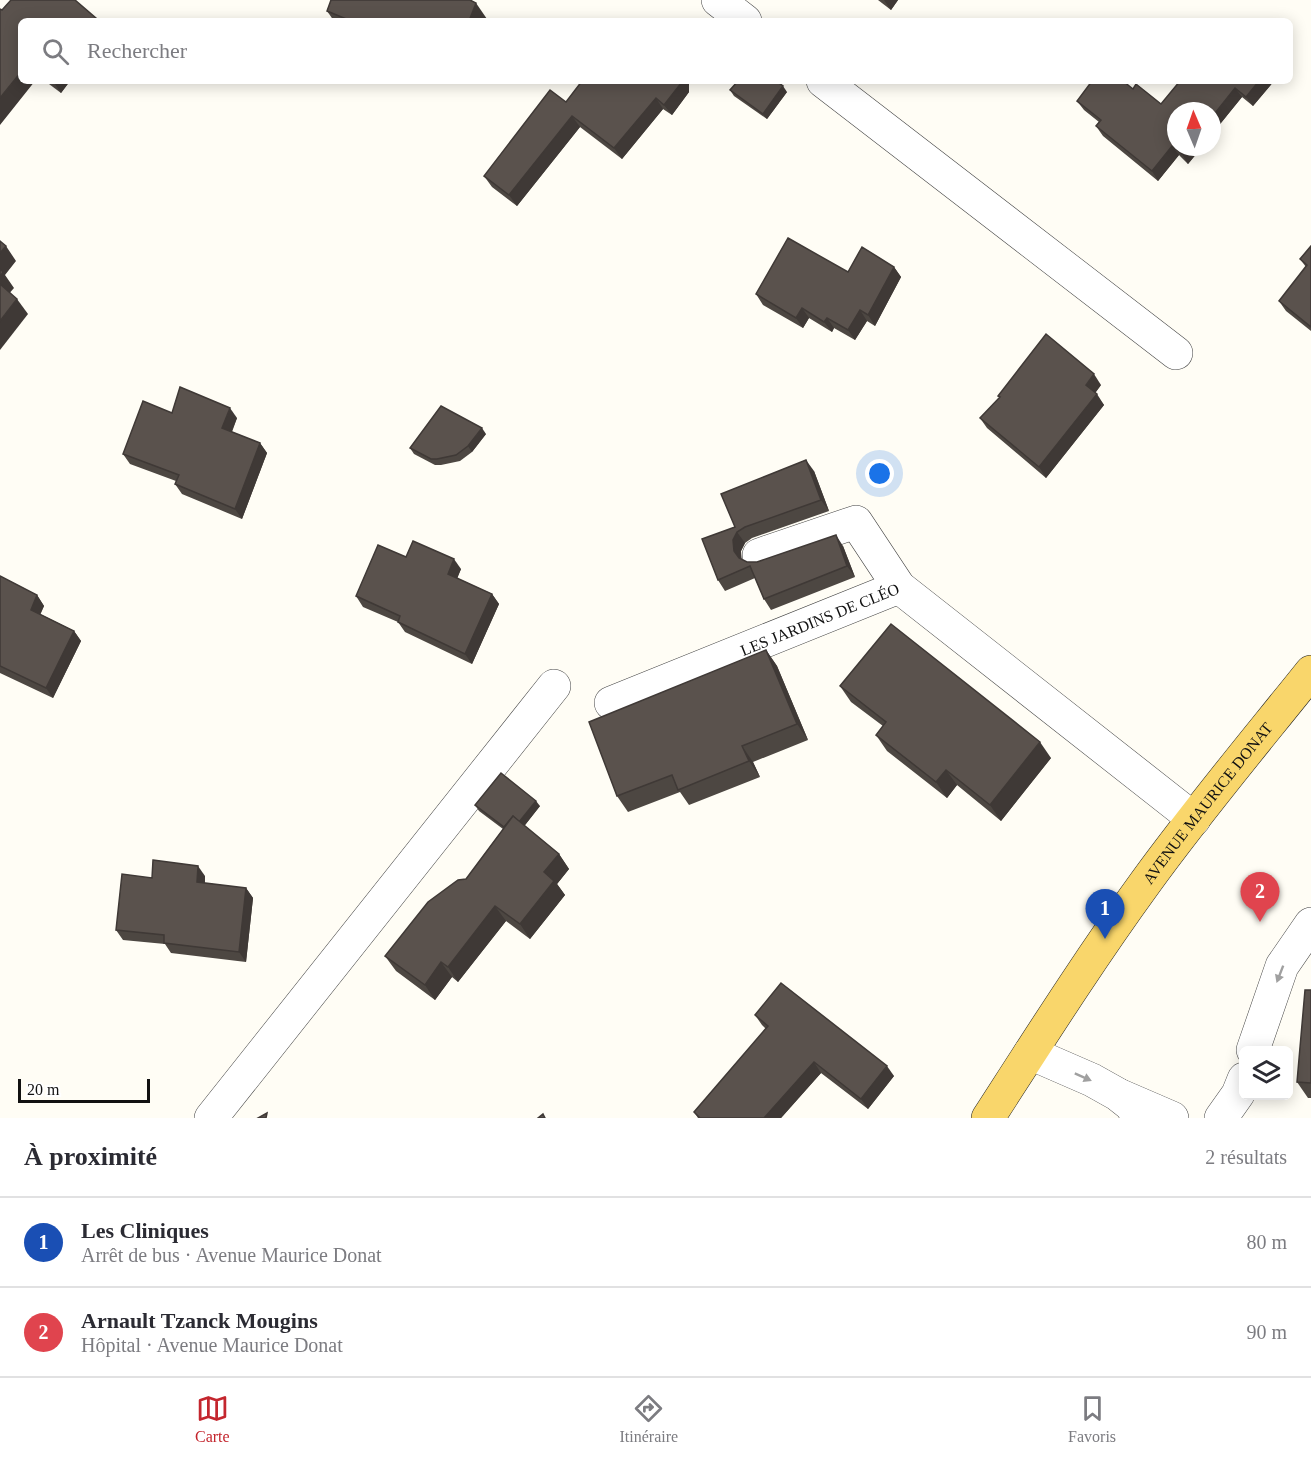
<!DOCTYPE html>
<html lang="fr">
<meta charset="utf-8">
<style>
:root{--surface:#fff;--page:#f2f2f3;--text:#2b2b33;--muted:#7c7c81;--line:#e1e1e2;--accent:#c4262e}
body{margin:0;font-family:Georgia,serif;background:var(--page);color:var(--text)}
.controls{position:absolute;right:18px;bottom:18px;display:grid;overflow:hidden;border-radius:9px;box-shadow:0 3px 15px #0003}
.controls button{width:54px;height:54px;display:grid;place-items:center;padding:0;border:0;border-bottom:2px solid var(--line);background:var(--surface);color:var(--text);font:30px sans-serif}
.compass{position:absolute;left:1167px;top:102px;width:54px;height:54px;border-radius:50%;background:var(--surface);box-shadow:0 3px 15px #0003;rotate:358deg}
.scale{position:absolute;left:18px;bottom:15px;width:132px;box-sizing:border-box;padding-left:6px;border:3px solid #111;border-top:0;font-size:16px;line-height:21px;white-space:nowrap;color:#111;-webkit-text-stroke:4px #fff;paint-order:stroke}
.you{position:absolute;left:880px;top:474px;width:21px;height:21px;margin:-15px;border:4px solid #fff;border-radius:50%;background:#1a73e8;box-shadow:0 0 0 9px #1a73e833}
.badge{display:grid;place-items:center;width:39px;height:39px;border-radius:50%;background:var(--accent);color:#fff;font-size:20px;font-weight:700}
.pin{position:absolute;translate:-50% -50px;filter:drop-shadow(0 2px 3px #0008)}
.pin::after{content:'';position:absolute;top:32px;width:21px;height:18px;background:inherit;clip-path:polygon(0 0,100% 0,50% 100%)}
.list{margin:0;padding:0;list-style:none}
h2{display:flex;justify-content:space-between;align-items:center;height:78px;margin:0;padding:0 24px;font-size:26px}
h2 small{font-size:20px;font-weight:400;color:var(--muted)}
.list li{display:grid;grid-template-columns:39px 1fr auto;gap:18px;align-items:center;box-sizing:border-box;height:90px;padding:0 24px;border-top:2px solid var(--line)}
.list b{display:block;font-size:22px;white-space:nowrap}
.list p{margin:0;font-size:20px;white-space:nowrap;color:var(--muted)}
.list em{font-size:20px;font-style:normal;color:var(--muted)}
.icon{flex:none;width:33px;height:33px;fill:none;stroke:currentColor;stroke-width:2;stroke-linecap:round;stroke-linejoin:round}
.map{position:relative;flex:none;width:1311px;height:1118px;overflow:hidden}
.search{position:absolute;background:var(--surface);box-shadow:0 3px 15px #0003;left:18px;right:18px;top:18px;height:66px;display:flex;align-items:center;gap:15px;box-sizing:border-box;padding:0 21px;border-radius:9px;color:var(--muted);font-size:22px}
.sheet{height:258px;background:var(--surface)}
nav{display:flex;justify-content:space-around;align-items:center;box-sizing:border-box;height:84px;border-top:2px solid var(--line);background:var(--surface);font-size:16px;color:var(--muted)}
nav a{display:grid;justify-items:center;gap:3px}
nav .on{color:var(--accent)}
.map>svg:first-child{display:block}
</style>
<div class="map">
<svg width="1311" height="1118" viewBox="0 0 1311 1118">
<rect width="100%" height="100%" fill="#fffdf5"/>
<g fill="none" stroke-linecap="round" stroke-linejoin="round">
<!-- minor casing -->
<g stroke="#444" stroke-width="34">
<g id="minor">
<path d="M 718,0 L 745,21"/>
<path d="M 823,81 L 1176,353"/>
<path d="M 759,555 L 856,522 L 899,587"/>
<path id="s1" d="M 611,703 L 899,587 L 1194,819"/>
<path d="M 1253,1050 L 1282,966 L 1311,924"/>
<path d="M 1030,1053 L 1092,1080 L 1117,1094 L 1131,1105 L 1139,1118"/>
<path d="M 1121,1096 L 1172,1118"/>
<path d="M 211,1118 L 554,686"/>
<path d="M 1221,1118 L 1238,1094 L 1244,1079"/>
</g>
</g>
<!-- major casing -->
<g stroke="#222" stroke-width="34">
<g id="major">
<path id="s2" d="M 988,1118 C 1039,1039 1089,960 1145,883 C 1197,811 1255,742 1311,672"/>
</g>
</g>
<!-- minor -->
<use href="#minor" stroke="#fff" stroke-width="33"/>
<!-- major -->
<use href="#major" stroke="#f9d66b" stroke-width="33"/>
</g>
<!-- wall -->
<g fill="#4d4742">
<path d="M 878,0 L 898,0 L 891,10 Z"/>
<path d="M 327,11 L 487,19 L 487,21 L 334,21 Z"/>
<path d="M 45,81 L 70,81 L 61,93 Z"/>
<path d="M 689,81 L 689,92 L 672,115 L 663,109 L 622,159 L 580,127 L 517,206 L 492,187 L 484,176 L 566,102 Z"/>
<path d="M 1180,81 L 1274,81 L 1253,106 L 1242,97 L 1212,134 L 1212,111 L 1176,147 L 1202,147 L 1188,164 L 1179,155 L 1158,181 L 1103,136 L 1096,126 L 1099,122 L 1084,110 L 1077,101 L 1161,104 Z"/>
<path d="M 730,90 L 787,92 L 767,119 L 734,96 Z"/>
<path d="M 1311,246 L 1311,331 L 1286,311 L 1279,301 L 1306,267 L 1300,259 Z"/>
<path d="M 894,267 L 901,277 L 875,326 L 867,321 L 855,340 L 834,328 L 832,332 L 809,318 L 803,328 L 763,305 L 756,294 L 848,272 Z"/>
<path d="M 1101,385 L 1095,393 L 1104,405 L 1046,478 L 987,428 L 980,418 Z"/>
<path d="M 172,413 L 237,418 L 232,432 L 260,443 L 267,453 L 242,519 L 182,494 L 175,484 L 176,481 L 130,464 L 123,454 Z"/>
<path d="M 486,434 L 472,452 L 460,461 L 441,465 L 435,465 L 414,454 L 410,448 Z"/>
<path d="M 814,471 L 829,511 L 752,538 L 745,543 L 741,551 L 741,559 L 747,562 L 757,562 L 843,546 L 855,577 L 771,610 L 764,599 L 755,578 L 725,591 L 718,580 L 735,527 Z"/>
<path d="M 406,557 L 461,569 L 457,578 L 492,594 L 499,604 L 472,664 L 405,632 L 398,622 L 363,607 L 356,596 Z"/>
<path d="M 0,576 L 37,595 L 44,606 L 40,614 L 74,631 L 81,641 L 53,698 L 0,673 Z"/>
<path d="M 766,650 L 777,666 L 808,740 L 753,762 L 760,777 L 689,805 L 680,792 L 628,812 L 617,796 Z"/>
<path d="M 840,686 L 1051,758 L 1001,821 L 957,785 L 947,798 L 887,751 L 876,735 L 883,726 L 851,702 Z"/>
<path d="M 475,805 L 540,806 L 524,826 L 559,854 L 569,869 L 557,884 L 565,895 L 530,939 L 506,921 L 458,982 L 452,977 L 435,1000 L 396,971 L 385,956 L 466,879 L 503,829 L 479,811 Z"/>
<path d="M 205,876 L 205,883 L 246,888 L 253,898 L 246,962 L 171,953 L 165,944 L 123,940 L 116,930 L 152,878 Z"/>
<path d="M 1311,990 L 1311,1098 L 1308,1098 L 1297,1082 Z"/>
<path d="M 755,1015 L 894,1076 L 868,1109 L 821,1073 L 781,1118 L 698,1118 L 694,1112 L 766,1029 L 762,1025 Z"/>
</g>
<!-- shaded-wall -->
<g fill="#3f3936">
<path d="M 884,0 L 898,0 L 891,10 Z"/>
<path d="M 476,3 L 487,19 L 487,21 L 469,21 Z"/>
<path d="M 21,72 L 21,81 L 35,81 L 0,125 L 0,98 Z"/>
<path d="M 53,81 L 70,81 L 61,93 Z"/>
<path d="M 682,81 L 689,81 L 689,92 L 672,115 L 664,105 Z"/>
<path d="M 1259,81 L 1274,81 L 1253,106 L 1246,97 Z"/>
<path d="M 783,86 L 787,92 L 767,119 L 763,114 Z"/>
<path d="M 1235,88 L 1242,97 L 1212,134 L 1212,117 Z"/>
<path d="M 656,98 L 663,109 L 622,159 L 614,148 Z"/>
<path d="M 572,116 L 580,127 L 517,206 L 509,195 Z"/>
<path d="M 1172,146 L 1179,155 L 1158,181 L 1152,171 Z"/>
<path d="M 1188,147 L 1202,147 L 1188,164 L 1182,154 Z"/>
<path d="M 6,246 L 16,261 L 5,275 L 14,288 L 7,296 L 0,285 L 0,253 Z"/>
<path d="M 894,267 L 901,277 L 875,326 L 868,315 Z"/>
<path d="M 17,299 L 28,314 L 0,350 L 0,321 Z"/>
<path d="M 802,308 L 809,318 L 803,328 L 796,318 Z"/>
<path d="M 860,310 L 867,321 L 855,340 L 848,330 Z"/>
<path d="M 827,318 L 834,328 L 832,332 L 824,322 Z"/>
<path d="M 1094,374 L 1101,385 L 1093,396 L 1086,385 Z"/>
<path d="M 1097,394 L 1104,405 L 1046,478 L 1039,467 Z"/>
<path d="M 230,408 L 237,418 L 229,438 L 222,428 Z"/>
<path d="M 482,428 L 486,434 L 472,452 L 468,446 Z"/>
<path d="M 260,443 L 267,453 L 242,519 L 235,509 Z"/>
<path d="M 806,460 L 814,471 L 829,511 L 821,500 Z"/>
<path d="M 737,532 L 745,543 L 741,551 L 742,562 L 734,551 L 733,540 Z"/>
<path d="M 836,535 L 843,546 L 855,577 L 847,566 Z"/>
<path d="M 454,559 L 461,569 L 455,584 L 448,574 Z"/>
<path d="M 492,594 L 499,604 L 472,664 L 465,654 Z"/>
<path d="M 37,595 L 44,606 L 38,620 L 31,610 Z"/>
<path d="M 74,631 L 81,641 L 53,698 L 46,688 Z"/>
<path d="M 766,650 L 777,666 L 808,740 L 797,724 Z"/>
<path d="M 1040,742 L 1051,758 L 1001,821 L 990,805 Z"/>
<path d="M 742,746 L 753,762 L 760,777 L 749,761 Z"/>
<path d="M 946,770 L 957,785 L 947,798 L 936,782 Z"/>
<path d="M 536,801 L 540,806 L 515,838 L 511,832 Z"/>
<path d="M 559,854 L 569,869 L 557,884 L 565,895 L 530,939 L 520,924 L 544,872 Z"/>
<path d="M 198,866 L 205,876 L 204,892 L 197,882 Z"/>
<path d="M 246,888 L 253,898 L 246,962 L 239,952 Z"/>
<path d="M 495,906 L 506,921 L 458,982 L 448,967 Z"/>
<path d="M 441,962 L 452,977 L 435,1000 L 425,985 Z"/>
<path d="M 814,1062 L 821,1073 L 781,1118 L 764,1118 Z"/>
<path d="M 887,1066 L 894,1076 L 868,1109 L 861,1099 Z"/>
</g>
<!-- building -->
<g fill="#5a524d" stroke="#3f3936" stroke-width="1.5">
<path d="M 11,0 L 75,0 L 97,19 L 96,21 L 21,21 L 21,72 L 0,98 L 0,9 L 2,10 Z"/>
<path d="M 331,0 L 470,0 L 476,3 L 469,21 L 351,21 L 327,11 Z"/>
<path d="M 582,81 L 682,82 L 664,105 L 656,98 L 614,148 L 572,116 L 509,195 L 484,176 L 550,90 L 566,102 Z"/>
<path d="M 738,81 L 776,81 L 783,86 L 763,114 L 730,90 Z"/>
<path d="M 1092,81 L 1123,81 L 1133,89 L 1136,84 L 1161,104 L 1180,81 L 1259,81 L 1246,97 L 1235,88 L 1212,117 L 1212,111 L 1176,111 L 1176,147 L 1188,147 L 1182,154 L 1172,146 L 1152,171 L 1096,126 L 1101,120 L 1077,101 Z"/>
<path d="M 788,238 L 848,272 L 862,247 L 894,267 L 868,315 L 860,310 L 848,330 L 827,318 L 824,322 L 802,308 L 796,318 L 756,294 Z"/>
<path d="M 0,241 L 6,246 L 0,253 Z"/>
<path d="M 1311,246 L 1311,327 L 1279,301 L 1307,265 L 1300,259 Z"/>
<path d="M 0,269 L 3,272 L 0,277 Z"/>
<path d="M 0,284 L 17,299 L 0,321 Z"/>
<path d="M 1046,334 L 1094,374 L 1086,385 L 1097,394 L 1039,467 L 980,418 L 1000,397 L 998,396 Z"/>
<path d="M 180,387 L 230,408 L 222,428 L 260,443 L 235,509 L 175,484 L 179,475 L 123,454 L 143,401 L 172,413 Z"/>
<path d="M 441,406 L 482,428 L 468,446 L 456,455 L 437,459 L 431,459 L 410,448 Z"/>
<path d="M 806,460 L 821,500 L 745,527 L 737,532 L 733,540 L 734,551 L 739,558 L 747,562 L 757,562 L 836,535 L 847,566 L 764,599 L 750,566 L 718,580 L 702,539 L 735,527 L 721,494 Z"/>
<path d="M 413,541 L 454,559 L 448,574 L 492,594 L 465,654 L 398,622 L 400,616 L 356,596 L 378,545 L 406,557 Z"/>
<path d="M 0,576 L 37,595 L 31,610 L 74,631 L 46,688 L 0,666 Z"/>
<path d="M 891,624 L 1040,742 L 990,805 L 946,770 L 936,782 L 876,735 L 886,722 L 840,686 Z"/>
<path d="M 766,650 L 797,724 L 742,746 L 749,761 L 678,790 L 672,775 L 617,796 L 589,722 Z"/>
<path d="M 501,773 L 536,801 L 519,822 L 513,816 L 504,827 L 475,805 Z"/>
<path d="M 513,816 L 559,854 L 544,872 L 554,881 L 520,924 L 495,906 L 448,967 L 441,962 L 425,985 L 385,956 L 428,902 L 458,880 L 466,879 Z"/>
<path d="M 153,860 L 198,866 L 197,882 L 246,888 L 239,952 L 164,943 L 164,935 L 116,930 L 122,874 L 152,878 Z"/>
<path d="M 781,983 L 887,1066 L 861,1099 L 814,1062 L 764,1118 L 700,1118 L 694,1112 L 768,1026 L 755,1015 Z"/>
<path d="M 1305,990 L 1311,990 L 1311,1083 L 1297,1082 Z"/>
<path d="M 267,1113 L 266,1118 L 258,1118 Z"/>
<path d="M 543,1114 L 545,1118 L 538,1118 Z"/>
</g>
<!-- one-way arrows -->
<defs><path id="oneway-solid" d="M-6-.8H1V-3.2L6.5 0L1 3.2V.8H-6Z" transform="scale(1.5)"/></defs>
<g fill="#a0a0a0">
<use href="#oneway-solid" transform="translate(1280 974) rotate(111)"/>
<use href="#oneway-solid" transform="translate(1083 1077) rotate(24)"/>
</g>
<g text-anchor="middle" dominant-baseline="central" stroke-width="6" stroke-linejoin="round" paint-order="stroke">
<!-- street labels -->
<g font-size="16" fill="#111" stroke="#fff">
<text stroke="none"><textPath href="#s1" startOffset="225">LES JARDINS DE CLÉO</textPath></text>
<text stroke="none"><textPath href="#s2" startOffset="384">AVENUE MAURICE DONAT</textPath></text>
</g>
</g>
</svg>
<div class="controls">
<button><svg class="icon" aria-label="layers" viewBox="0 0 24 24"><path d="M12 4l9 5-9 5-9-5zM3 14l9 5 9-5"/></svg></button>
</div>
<svg class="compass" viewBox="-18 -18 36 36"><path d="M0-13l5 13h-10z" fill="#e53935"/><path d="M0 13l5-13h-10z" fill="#7c7c81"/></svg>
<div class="scale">20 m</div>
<div class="you"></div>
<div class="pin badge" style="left:1105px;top:939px;background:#1a4fb4">1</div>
<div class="pin badge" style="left:1260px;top:922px;background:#e0444e">2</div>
<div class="search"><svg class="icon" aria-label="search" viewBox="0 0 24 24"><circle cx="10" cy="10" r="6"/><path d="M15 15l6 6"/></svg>Rechercher</div>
</div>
<section class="sheet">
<h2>À proximité<small>2 résultats</small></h2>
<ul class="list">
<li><span class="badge" style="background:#1a4fb4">1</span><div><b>Les Cliniques</b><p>Arrêt de bus · Avenue Maurice Donat</p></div><em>80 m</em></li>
<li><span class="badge" style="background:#e0444e">2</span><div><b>Arnault Tzanck Mougins</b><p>Hôpital · Avenue Maurice Donat</p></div><em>90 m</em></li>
</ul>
</section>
<nav>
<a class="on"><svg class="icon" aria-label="map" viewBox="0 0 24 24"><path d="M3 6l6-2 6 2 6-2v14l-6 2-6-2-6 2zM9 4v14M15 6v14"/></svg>Carte</a>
<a><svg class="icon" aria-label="directions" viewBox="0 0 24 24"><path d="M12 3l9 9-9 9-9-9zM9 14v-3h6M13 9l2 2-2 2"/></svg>Itinéraire</a>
<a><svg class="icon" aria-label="saved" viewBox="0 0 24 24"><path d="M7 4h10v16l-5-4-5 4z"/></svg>Favoris</a>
</nav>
